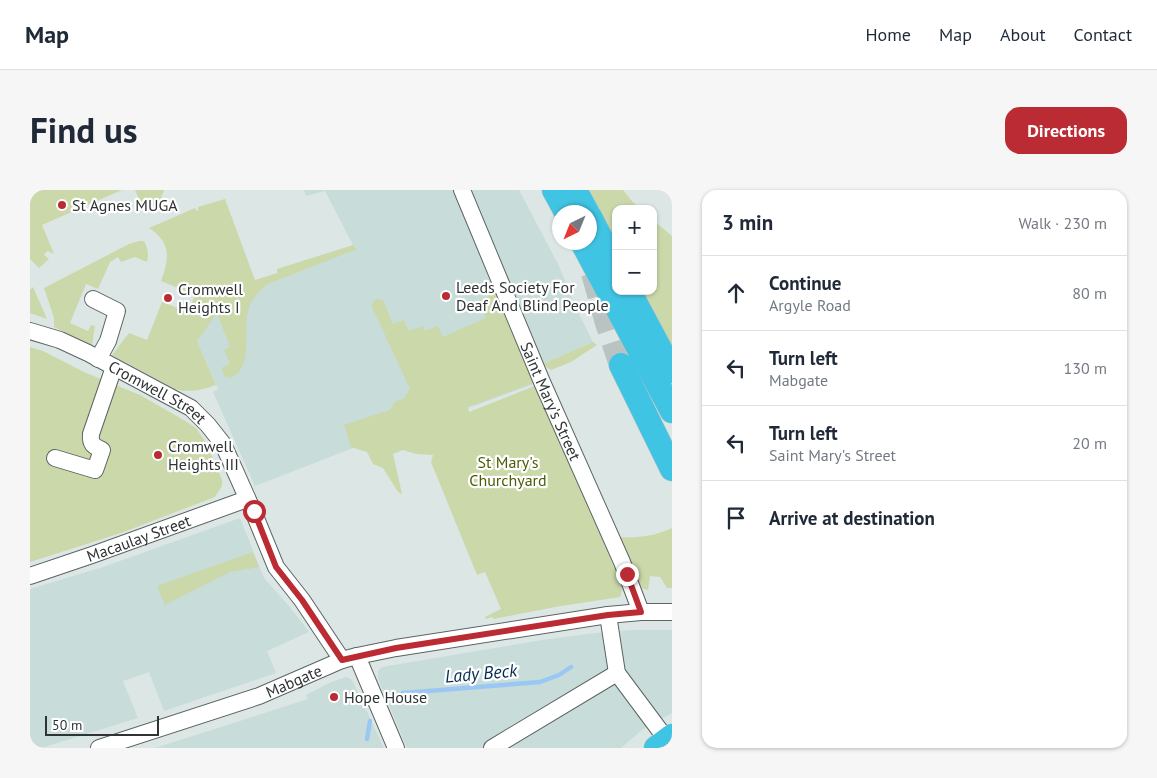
<!DOCTYPE html>
<meta charset="utf-8">
<style>
:root{--surface:#fff;--page:#f6f6f7;--text:#1f2937;--muted:#747a83;--line:#e0e1e3;--accent:#bb2b33}
body{margin:0;font-family:"PT Sans",sans-serif;background:var(--page);color:var(--text)}
.controls{position:absolute;right:15px;top:15px;display:grid;overflow:hidden;border-radius:10px;box-shadow:0 1px 4px #0004}
.controls button{width:45px;height:45px;display:grid;place-items:center;padding:0;border:0;border-bottom:1px solid var(--line);background:var(--surface);color:var(--text);font:25px sans-serif}
.compass{position:absolute;left:522px;top:15px;width:45px;height:45px;border-radius:50%;background:var(--surface);box-shadow:0 1px 4px #0004;rotate:223deg}
.scale{position:absolute;left:15px;bottom:12px;width:114px;box-sizing:border-box;padding-left:5px;border:2px solid #2f3333;border-top:0;font-size:14px;line-height:18px;white-space:nowrap;color:#2f3333;-webkit-text-stroke:4px #fff;paint-order:stroke}
.stop{position:absolute;width:15px;height:15px;margin:-11px;border:4px solid #bb2b33;border-radius:50%;background:#fff}
.stop.end{background:#bb2b33;border-color:#fff;box-shadow:0 1px 5px #0008}
.list{margin:0;padding:0;list-style:none}
h2{display:flex;justify-content:space-between;align-items:center;height:65px;margin:0;padding:0 20px;font-size:21px}
h2 small{font-size:16px;font-weight:400;color:var(--muted)}
.list li{display:grid;grid-template-columns:32px 1fr auto;gap:15px;align-items:center;box-sizing:border-box;height:75px;padding:0 20px;border-top:1px solid var(--line)}
.list b{display:block;font-size:19px;white-space:nowrap}
.list p{margin:0;font-size:16px;white-space:nowrap;color:var(--muted)}
.list em{font-size:16px;font-style:normal;color:var(--muted)}
.icon{flex:none;width:28px;height:28px;fill:none;stroke:currentColor;stroke-width:2;stroke-linecap:round;stroke-linejoin:round}
.map{position:relative;flex:none;width:642px;height:558px;overflow:hidden;border-radius:15px}
header{display:flex;align-items:center;gap:30px;box-sizing:border-box;height:70px;padding:0 25px;background:var(--surface);border-bottom:1px solid var(--line)}
header strong{font-size:24px}
nav{display:flex;gap:28px;margin-inline-start:auto;font-size:18px}
.intro{display:flex;align-items:center;justify-content:space-between;box-sizing:border-box;height:120px;padding:0 30px}
h1{margin:0;font-size:35px}
.button{padding:12px 22px;border-radius:15px;background:var(--accent);color:#fff;font-size:18px;font-weight:700}
main{display:flex;gap:30px;padding:0 30px}
aside{flex:1;background:var(--surface);border-radius:15px;box-shadow:0 1px 4px #0004}
.map>svg:first-child{display:block}
</style>
<header>
<strong>Map</strong>
<nav><a>Home</a><a>Map</a><a>About</a><a>Contact</a></nav>
</header>
<div class="intro"><h1>Find us</h1><a class="button">Directions</a></div>
<main>
<div class="map">
<svg width="642" height="558" viewBox="0 0 642 558">
<rect width="100%" height="100%" fill="#dce7e5"/>
<!-- built -->
<g fill="#c8dcd9">
<path d="M 274,0 L 427,0 L 504,194 L 447,215 L 393,231 L 225,296 L 183,202 L 188,199 L 167,151 L 165,18 L 166,21 L 191,15 L 223,100 L 327,58 L 323,55 L 295,1 L 276,6 Z"/>
<path d="M 440,0 L 489,0 L 529,76 L 547,120 L 563,152 L 512,174 Z"/>
<path d="M 210,328 L 234,388 L 259,416 L 279,442 L 237,461 L 246,483 L 134,521 L 119,482 L 93,491 L 108,528 L 11,558 L 0,558 L 0,399 L 73,377 Z"/>
<path d="M 603,440 L 642,440 L 642,523 L 612,540 L 591,558 L 377,558 L 348,489 L 348,481 L 352,477 L 512,450 L 565,443 Z"/>
<path d="M 316,487 L 321,489 L 324,494 L 354,558 L 125,558 L 278,509 L 276,505 L 301,492 Z"/>
</g>
<!-- green -->
<g fill="#cbd8aa">
<path d="M 0,0 L 92,0 L 12,35 L 24,64 L 17,61 L 14,65 L 19,69 L 9,78 L 0,69 Z"/>
<path d="M 105,0 L 134,0 L 129,13 L 115,23 Z"/>
<path d="M 547,0 L 593,0 L 601,10 L 610,19 L 586,19 L 586,74 Z"/>
<path d="M 195,9 L 225,90 L 247,83 L 247,79 L 323,55 L 327,59 L 238,94 C 230,100 222,108 219,118 C 211,139 226,181 198,188 L 197,186 L 195,187 L 191,178 L 200,174 L 194,160 L 200,157 L 187,123 L 167,151 L 186,195 C 173,200 158,203 145,199 L 82,165 L 99,143 L 117,150 L 132,112 L 158,122 L 165,105 L 131,91 C 139,69 142,53 119,38 L 165,18 L 166,21 L 168,20 L 168,17 Z"/>
<path d="M 623,30 L 642,46 L 642,159 L 600,101 L 623,101 Z"/>
<path d="M 109,51 L 114,51 C 118,59 119,63 117,72 L 105,67 L 91,72 L 88,67 L 80,72 L 68,99 L 56,94 L 40,133 L 58,141 L 61,135 L 65,136 L 62,155 L 24,137 L 24,128 L 14,98 L 99,54 Z"/>
<path d="M 3,97 L 17,129 L 0,123 L 0,100 Z"/>
<path d="M 469,101 L 506,192 L 438,217 L 439,222 L 507,195 L 583,375 C 587,385 595,397 590,407 L 525,417 L 464,429 L 462,427 L 456,429 L 455,427 L 471,419 L 455,382 L 447,385 L 401,272 L 403,265 L 386,264 L 373,260 L 363,264 L 372,304 L 368,302 L 353,278 L 343,274 L 337,262 L 321,257 L 314,235 L 360,220 L 365,212 L 374,208 L 380,199 L 342,117 L 343,111 L 348,109 L 353,110 L 363,134 L 374,130 L 379,141 L 393,136 L 395,141 L 408,136 L 413,147 L 456,128 L 450,110 Z"/>
<path d="M 563,152 L 567,155 L 541,172 L 521,180 L 512,174 Z"/>
<path d="M 0,157 L 13,161 L 54,182 L 110,205 L 157,232 L 166,238 L 177,254 L 192,290 L 192,296 L 185,307 L 91,343 L 0,372 Z"/>
<path d="M 642,338 L 642,398 L 637,398 L 630,387 L 620,386 L 618,400 L 611,398 L 587,347 C 608,348 622,347 642,338 Z"/>
<path d="M 223,362 L 229,377 L 200,382 L 135,415 L 127,396 Z"/>
</g>
<g fill="none" stroke-linecap="round" stroke-linejoin="round">
<!-- stream -->
<g stroke="#9bc7f5" stroke-width="4.5">
<path d="M 361,510 L 373,503 L 510,492 L 529,485 L 541,477"/>
<path d="M 337,549 L 340,531"/>
</g>
<!-- highway-tunnel -->
<path stroke="#b9c3c1" stroke-width="24" stroke-dasharray="24 12" stroke-linecap="butt" d="M 563,83 L 577,133 L 591,175"/>
<!-- minor casing -->
<g stroke="#5b6463" stroke-width="18">
<g id="minor">
<path id="s1" d="M 432,0 L 512,192 L 592,372 L 611,422"/>
<path d="M 63,109 L 87,121 L 78,151 L 68,169"/>
<path id="s2" d="M 0,141 L 30,150 L 58,163 L 161,218 L 178,235 L 193,254 L 223,321 L 246,377 L 272,410 L 312,470"/>
<path d="M 25,268 L 65,280 L 72,260 C 63,256 60,254 61,244 L 84,177"/>
<path id="s3" d="M 0,386 L 62,365 L 217,309"/>
<path d="M 578,425 L 587,483 L 631,542 L 636,545 L 642,545"/>
<path d="M 327,466 L 366,558"/>
<path id="s4" d="M 69,558 L 229,506 L 312,470 L 327,466 L 366,458 L 578,425 L 611,422 L 642,422"/>
<path d="M 462,558 L 587,483"/>
</g>
</g>
<!-- highway casing -->
<g stroke="#c1c2c2" stroke-width="25">
<g id="highway">
<path d="M 524,0 L 536,22"/>
<path d="M 545,0 L 557,22"/>
<path d="M 560,27 L 586,77"/>
<path d="M 552,52 L 642,221"/>
<path d="M 599,101 L 642,181"/>
<path d="M 591,175 L 642,279"/>
<path d="M 626,558 L 642,546"/>
</g>
</g>
<!-- minor -->
<use href="#minor" stroke="#fff" stroke-width="16"/>
<!-- highway -->
<use href="#highway" stroke="#40c4e4" stroke-width="24"/>
</g>
<g fill="none" stroke-linecap="round" stroke-linejoin="round">
<!-- route -->
<path stroke="#bb2b33" stroke-width="6" d="M 224,321 L 246,377 L 272,410 L 312,470 L 366,458 L 578,425 L 611,422 L 597,384"/>
</g>
<!-- markers -->
<g fill="#bb2b33" stroke="#fff" stroke-width="2">
<circle cx="32" cy="15" r="5"/>
<circle cx="416" cy="106" r="5"/>
<circle cx="138" cy="108" r="5"/>
<circle cx="128" cy="265" r="5"/>
<circle cx="304" cy="507" r="5"/>
</g>
<g text-anchor="middle" dominant-baseline="central" stroke-width="4.5" stroke-linejoin="round" paint-order="stroke">
<!-- poi labels -->
<g font-size="16" fill="#2f3333" stroke="#fff" text-anchor="start">
<text x="42" y="15">St Agnes MUGA</text>
<text x="426" y="97">Leeds Society For<tspan x="426" dy="18">Deaf And Blind People</tspan></text>
<text x="148" y="99">Cromwell<tspan x="148" dy="18">Heights I</tspan></text>
<text x="138" y="256">Cromwell<tspan x="138" dy="18">Heights III</tspan></text>
<text x="314" y="507">Hope House</text>
</g>
<!-- street labels -->
<g font-size="16" fill="#2f3333" stroke="#fff">
<text stroke="none"><textPath href="#s2" startOffset="142">Cromwell Street</textPath></text>
<text stroke="none"><textPath href="#s1" startOffset="229">Saint Mary's Street</textPath></text>
<text stroke="none"><textPath href="#s3" startOffset="115">Macaulay Street</textPath></text>
<text stroke="none"><textPath href="#s4" startOffset="206">Mabgate</textPath></text>
</g>
<!-- park labels -->
<g font-size="16" fill="#4c5c04" stroke="#fff">
<text x="478" y="272">St Mary's<tspan x="478" dy="18">Churchyard</tspan></text>
</g>
<!-- water labels -->
<g font-size="18" font-style="italic" fill="#032c50" stroke="#fff">
<text transform="translate(451 483) rotate(-5)">Lady Beck</text>
</g>
</g>
</svg>
<div class="controls">
<button>+</button>
<button>−</button>
</div>
<svg class="compass" viewBox="-18 -18 36 36"><path d="M0-13l5 13h-10z" fill="#e53935"/><path d="M0 13l5-13h-10z" fill="#747a83"/></svg>
<div class="scale">50 m</div>
<div class="stop" style="left:224px;top:321px"></div>
<div class="stop end" style="left:597px;top:384px"></div>
</div>
<aside>
<h2>3 min<small>Walk · 230 m</small></h2>
<ul class="list">
<li><svg class="icon" aria-label="ahead" viewBox="0 0 24 24"><path d="M12 20V5M6 11l6-6 6 6"/></svg><div><b>Continue</b><p>Argyle Road</p></div><em>80 m</em></li>
<li><svg class="icon" aria-label="left" viewBox="0 0 24 24"><path d="M17 20v-9H6M10 6l-5 5 5 5"/></svg><div><b>Turn left</b><p>Mabgate</p></div><em>130 m</em></li>
<li><svg class="icon" aria-label="left" viewBox="0 0 24 24"><path d="M17 20v-9H6M10 6l-5 5 5 5"/></svg><div><b>Turn left</b><p>Saint Mary's Street</p></div><em>20 m</em></li>
<li><svg class="icon" aria-label="arrive" viewBox="0 0 24 24"><path d="M6 21V4h12l-3 4 3 4H6"/></svg><div><b>Arrive at destination</b></div></li>
</ul>
</aside>
</main>
